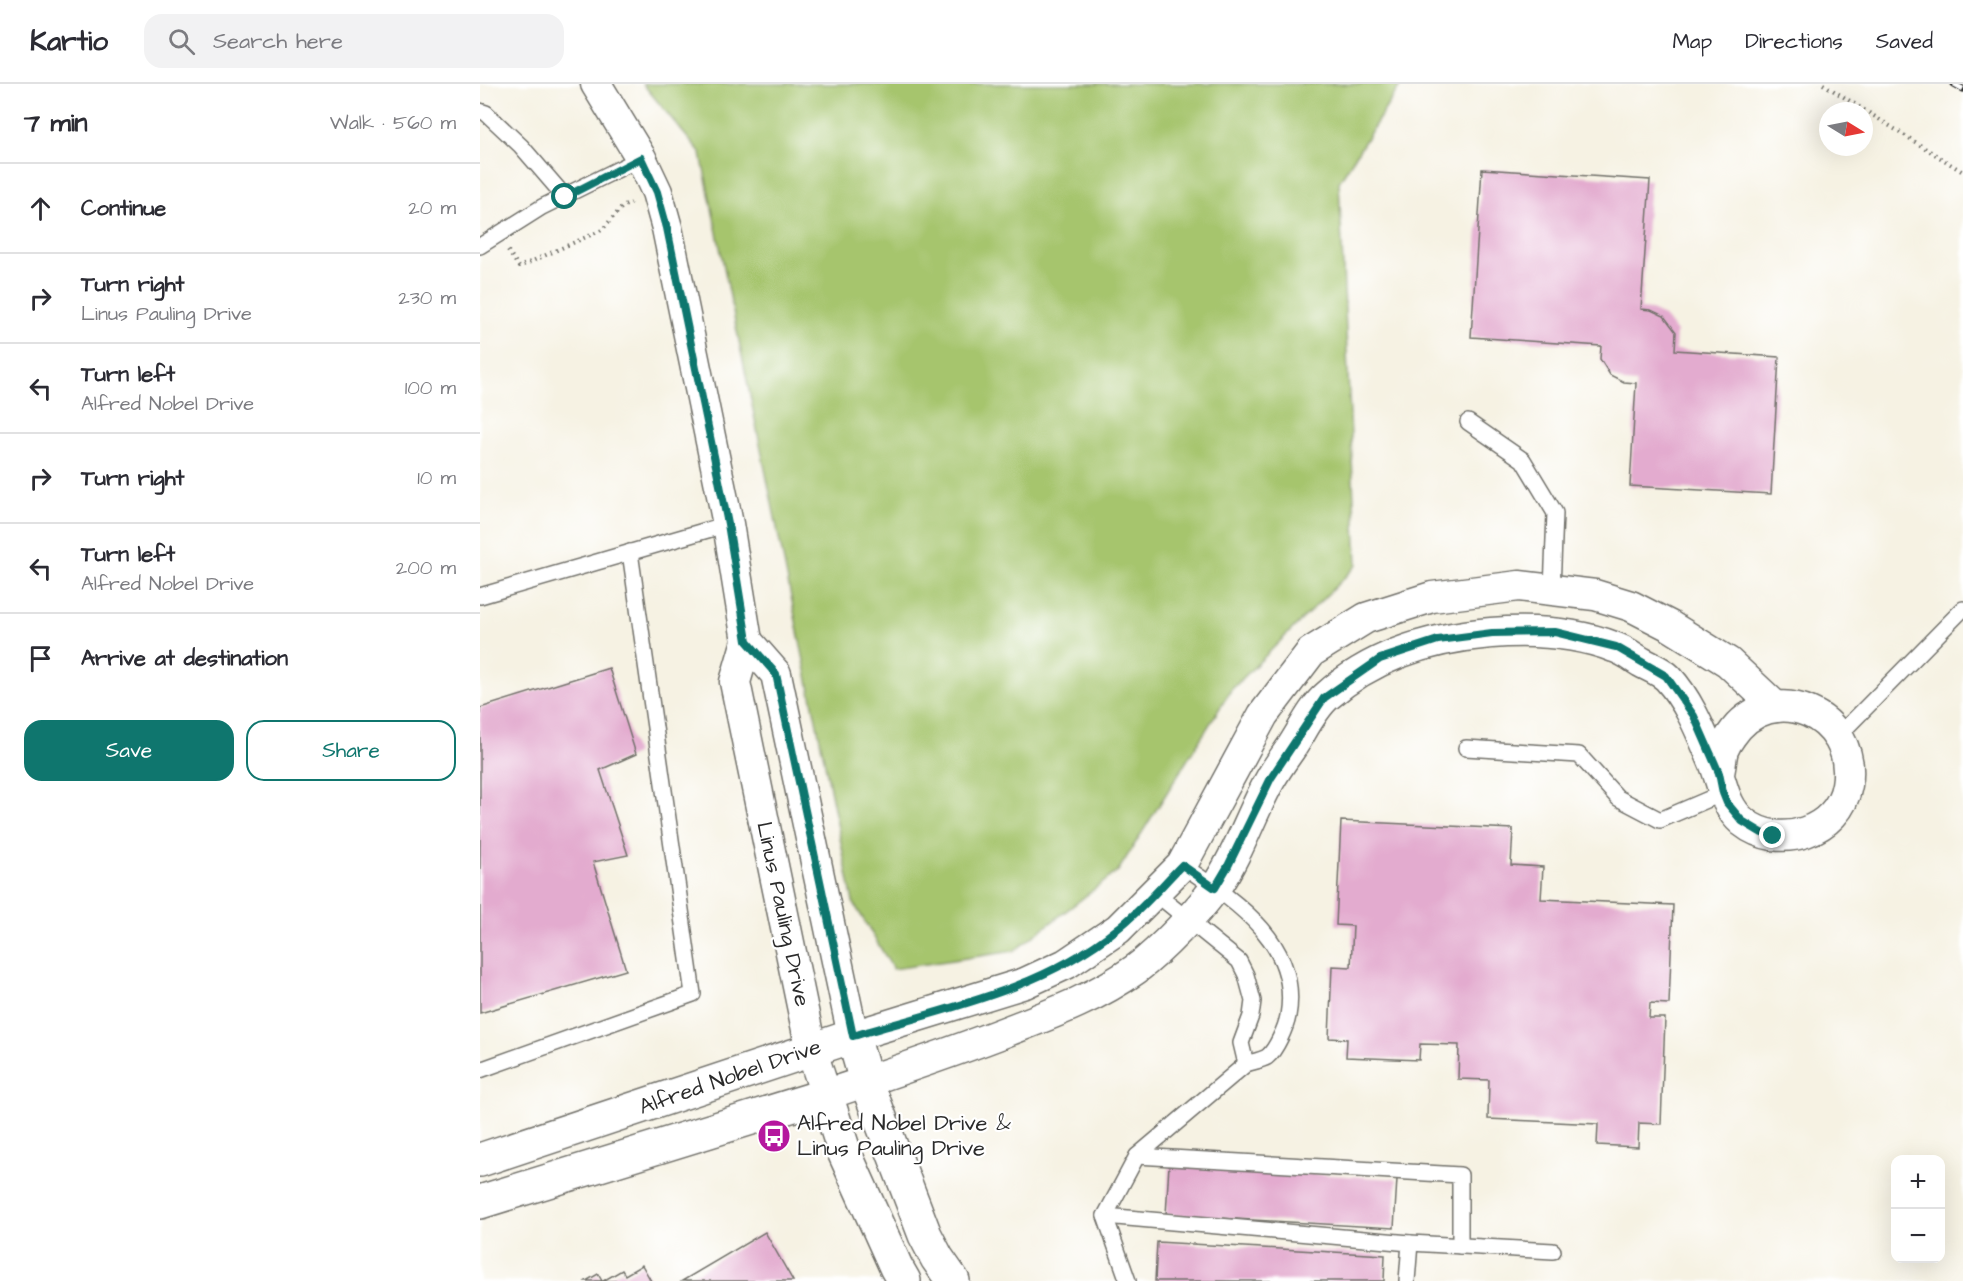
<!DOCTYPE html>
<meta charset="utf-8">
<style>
:root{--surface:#fff;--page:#f2f2f3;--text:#2b2b33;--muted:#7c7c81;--line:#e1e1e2;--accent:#0f766e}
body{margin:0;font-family:"Architects Daughter",sans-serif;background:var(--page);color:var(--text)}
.controls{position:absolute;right:18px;bottom:18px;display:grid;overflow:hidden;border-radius:12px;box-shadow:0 6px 24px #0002}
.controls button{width:54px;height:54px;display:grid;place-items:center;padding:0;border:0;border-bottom:2px solid var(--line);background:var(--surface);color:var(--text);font:30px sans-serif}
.compass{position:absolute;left:1339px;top:18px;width:54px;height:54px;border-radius:50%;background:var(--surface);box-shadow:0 6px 24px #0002;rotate:100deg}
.stop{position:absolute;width:18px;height:18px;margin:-14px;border:4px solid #0f766e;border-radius:50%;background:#fff}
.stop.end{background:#0f766e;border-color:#fff;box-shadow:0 2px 6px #0008}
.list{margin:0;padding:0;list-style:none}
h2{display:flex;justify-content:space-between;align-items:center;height:78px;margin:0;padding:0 24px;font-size:26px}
h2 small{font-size:20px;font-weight:400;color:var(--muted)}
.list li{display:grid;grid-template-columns:39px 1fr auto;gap:18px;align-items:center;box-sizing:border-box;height:90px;padding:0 24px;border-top:2px solid var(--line)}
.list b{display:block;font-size:22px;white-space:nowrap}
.list p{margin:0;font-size:20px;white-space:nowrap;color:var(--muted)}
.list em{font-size:20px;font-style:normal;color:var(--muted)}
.actions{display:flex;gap:12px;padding:18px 24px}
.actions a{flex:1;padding:14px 0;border:2px solid var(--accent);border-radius:18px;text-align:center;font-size:21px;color:var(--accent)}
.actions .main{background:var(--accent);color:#fff}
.icon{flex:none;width:33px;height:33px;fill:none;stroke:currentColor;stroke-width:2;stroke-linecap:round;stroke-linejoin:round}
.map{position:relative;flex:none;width:1483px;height:1197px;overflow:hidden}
header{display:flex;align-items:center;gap:36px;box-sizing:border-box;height:84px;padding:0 30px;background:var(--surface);border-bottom:2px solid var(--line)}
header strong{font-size:28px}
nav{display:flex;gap:33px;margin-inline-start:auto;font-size:21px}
.search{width:420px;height:54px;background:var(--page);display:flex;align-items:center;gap:15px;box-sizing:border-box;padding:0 21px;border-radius:18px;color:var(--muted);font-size:22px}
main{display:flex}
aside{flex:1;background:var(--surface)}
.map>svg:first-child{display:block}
</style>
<header>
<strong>Kartio</strong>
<div class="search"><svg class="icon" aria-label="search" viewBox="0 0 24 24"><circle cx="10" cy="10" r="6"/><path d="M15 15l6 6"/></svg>Search here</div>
<nav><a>Map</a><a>Directions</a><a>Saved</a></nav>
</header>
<main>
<aside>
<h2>7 min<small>Walk · 560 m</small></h2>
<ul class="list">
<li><svg class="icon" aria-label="ahead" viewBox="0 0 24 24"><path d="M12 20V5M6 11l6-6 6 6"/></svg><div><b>Continue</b></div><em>20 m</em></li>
<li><svg class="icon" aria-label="right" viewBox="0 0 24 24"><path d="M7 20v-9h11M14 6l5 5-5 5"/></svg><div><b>Turn right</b><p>Linus Pauling Drive</p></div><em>230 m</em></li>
<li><svg class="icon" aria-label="left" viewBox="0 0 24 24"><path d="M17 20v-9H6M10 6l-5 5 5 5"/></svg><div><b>Turn left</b><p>Alfred Nobel Drive</p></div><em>100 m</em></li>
<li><svg class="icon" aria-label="right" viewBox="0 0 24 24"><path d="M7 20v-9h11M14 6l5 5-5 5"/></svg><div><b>Turn right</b></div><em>10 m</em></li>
<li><svg class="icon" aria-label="left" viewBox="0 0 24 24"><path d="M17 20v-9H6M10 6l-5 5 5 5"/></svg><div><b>Turn left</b><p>Alfred Nobel Drive</p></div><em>200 m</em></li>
<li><svg class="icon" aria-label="arrive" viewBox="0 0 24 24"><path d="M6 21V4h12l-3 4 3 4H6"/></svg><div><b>Arrive at destination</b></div></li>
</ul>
<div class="actions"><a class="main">Save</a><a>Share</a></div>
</aside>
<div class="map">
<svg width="1483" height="1197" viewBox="0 0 1483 1197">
<rect width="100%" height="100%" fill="#fff"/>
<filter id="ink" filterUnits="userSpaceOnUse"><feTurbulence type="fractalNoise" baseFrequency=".0167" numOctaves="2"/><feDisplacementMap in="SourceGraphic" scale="12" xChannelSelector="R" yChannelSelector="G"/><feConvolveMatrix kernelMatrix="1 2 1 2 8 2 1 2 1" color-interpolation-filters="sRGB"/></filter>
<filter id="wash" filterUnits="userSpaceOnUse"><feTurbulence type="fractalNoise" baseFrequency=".008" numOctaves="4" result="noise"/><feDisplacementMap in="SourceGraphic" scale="24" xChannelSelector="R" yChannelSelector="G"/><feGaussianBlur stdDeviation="1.35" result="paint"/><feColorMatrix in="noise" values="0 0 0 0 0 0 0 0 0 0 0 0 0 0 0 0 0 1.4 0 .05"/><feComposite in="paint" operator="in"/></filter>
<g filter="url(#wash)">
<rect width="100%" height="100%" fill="#f6f2e3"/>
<!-- green -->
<path fill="#a6c56d" stroke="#68784c" stroke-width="1.5" d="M 163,0 L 921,0 L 859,98 L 877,481 L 751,606 L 638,787 L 534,867 L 413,885 L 373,818 L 221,70 Z"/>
<g id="blocks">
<!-- building -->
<g fill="#e3abcf">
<path d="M 1002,85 L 1170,96 L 1161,225 L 1171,226 L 1184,232 L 1196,248 L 1195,266 L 1299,273 L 1291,410 L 1150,402 L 1156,299 L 1144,298 L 1130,291 L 1120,275 L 1121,262 L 991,253 Z"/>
<path d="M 129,584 L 156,670 L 120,686 L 148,771 L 113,778 L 146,886 L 0,929 L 0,624 Z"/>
<path d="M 861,737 L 1033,745 L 1031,781 L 1063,783 L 1061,815 L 1193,821 L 1189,920 L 1170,919 L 1169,934 L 1185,934 L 1181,1040 L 1159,1039 L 1158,1063 L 1117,1061 L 1118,1040 L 1008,1035 L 1009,996 L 978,995 L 979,961 L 940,960 L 939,976 L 866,973 L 867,955 L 849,954 L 852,882 L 871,883 L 873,842 L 856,841 Z"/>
<path d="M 689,1081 L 917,1095 L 914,1144 L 686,1131 Z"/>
<path d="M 285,1148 L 313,1197 L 202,1197 Z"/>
<path d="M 677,1158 L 905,1171 L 904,1197 L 675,1197 Z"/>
<path d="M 162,1181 L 171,1197 L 123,1197 L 142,1186 L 145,1191 Z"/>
<path d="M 118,1190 L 122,1197 L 106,1197 Z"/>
</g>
</g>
</g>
<g filter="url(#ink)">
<use href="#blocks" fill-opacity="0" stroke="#72716b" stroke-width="1.5"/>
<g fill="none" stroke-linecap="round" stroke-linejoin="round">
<!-- service casing -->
<g stroke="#72716b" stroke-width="18">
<g id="service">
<path d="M 0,27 L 6,29 L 41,62 L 85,113"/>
<path d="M 0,162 L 62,123 L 161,74"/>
<path d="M 988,338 L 1043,376 L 1075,429 L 1072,506"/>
<path d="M 0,512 L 248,440"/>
<path d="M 1359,651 L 1483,525"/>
<path d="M 986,664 L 1099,671 L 1138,714 L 1180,736 L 1243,709"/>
<path d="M 675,809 L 759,877 L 766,891 L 773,917 L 771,932 L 761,959 L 766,980 C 772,978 782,976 787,973 C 796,966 806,943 808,932 C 821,859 755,817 702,781"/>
<path d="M 0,986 L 213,910 L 150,468"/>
<path d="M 657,1072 L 980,1091 L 980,1162"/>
<path d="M 625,1132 L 930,1159 L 927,1197"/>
<path d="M 930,1159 L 1073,1167"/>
<path d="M 648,1197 L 625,1132 L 657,1072 L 766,980"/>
</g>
</g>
<!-- minor casing -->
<g stroke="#72716b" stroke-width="33">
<g id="minor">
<path d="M 116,0 L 161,74 L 177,108 L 187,144 L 248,440 L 267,557 L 255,598 L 331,965 L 346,1011 C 407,990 469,970 530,946 C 574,929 617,913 656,885 C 680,867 720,826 737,801 C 759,769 771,730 790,696 C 796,685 804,674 811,664 C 822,648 832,625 847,612 C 893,571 950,554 1011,549 C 1052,546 1095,548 1134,563 C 1144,566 1153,573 1161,578 C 1170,583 1181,587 1188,594 C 1209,617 1221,648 1233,676 C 1243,698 1243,721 1263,738 C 1299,767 1359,748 1367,701 C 1379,631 1291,592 1251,652 C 1248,656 1245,661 1243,666 C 1241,673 1241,681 1239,689"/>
<path d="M 267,557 L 296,590 L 373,952 L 545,899 L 586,880 L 638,845 L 702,781 L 783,631 L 831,568 L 886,534 L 952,513 L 1039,502 L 1115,511 L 1151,522 L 1190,542 L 1248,578 L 1296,623"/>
</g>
</g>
<!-- tertiary casing -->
<g stroke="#72716b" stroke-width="36">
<g id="tertiary">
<path d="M 0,1076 L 373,952 L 386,997 L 445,1151 L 457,1174 L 473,1197"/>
<path d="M 0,1118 L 346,1011 L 365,1070 L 416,1183 L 424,1197"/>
</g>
</g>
<!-- path -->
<g stroke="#72716b" stroke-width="4" stroke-dasharray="1.5 4.5" stroke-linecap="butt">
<path d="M 1343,0 L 1483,88"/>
<path d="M 28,167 L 39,183 L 122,146 L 142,123 L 151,119"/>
</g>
<!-- service -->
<use href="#service" stroke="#fff" stroke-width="15"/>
<!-- minor -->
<use href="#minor" stroke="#fff" stroke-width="30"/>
<!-- tertiary -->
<use href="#tertiary" stroke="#fff" stroke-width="33"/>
<!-- rail casing -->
<g stroke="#2b2b2b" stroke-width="7">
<path id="rail" d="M 1474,0 L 1483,5"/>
</g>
<!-- rail -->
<use href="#rail" stroke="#fff" stroke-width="4.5" stroke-dasharray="14" stroke-linecap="butt"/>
</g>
</g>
<g fill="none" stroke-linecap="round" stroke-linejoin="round" filter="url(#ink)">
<!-- route -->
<path stroke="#0f766e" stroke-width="8" d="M 85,113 L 161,74 L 177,108 L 187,144 L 248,440 L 267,557 L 296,590 L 373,952 C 464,925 562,906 637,845 C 661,827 681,802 702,781 L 735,804 L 748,782 L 791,694 L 844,614 L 900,575 L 958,556 L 1012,549 L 1075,548 L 1136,563 L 1186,592 L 1214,632 L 1239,689 L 1243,709 L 1247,719 L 1262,737 L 1282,749 L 1293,752"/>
</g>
<!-- icons -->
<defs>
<g id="bus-disc" transform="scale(1.725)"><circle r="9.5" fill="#b5179e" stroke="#fff"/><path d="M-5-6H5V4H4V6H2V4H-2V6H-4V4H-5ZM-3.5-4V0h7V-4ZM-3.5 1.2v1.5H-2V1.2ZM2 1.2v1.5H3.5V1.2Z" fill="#fff"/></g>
</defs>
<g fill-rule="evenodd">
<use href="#bus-disc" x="294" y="1052"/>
</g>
<g text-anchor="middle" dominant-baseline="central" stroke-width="4.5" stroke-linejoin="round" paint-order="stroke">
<!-- street labels -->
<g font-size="22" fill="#2b2b2b" stroke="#fff">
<text transform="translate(303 830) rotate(78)">Linus Pauling Drive</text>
<text transform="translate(250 993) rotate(-19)">Alfred Nobel Drive</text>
</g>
<!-- poi labels -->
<g font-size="22" fill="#2b2b2b" stroke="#fff" text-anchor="start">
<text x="317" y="1039">Alfred Nobel Drive &amp;<tspan x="317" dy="25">Linus Pauling Drive</tspan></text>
</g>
</g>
</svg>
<div class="controls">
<button>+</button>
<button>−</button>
</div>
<svg class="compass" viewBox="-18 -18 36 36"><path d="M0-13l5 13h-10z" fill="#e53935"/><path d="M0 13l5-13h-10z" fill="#7c7c81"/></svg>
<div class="stop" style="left:85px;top:113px"></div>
<div class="stop end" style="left:1293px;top:752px"></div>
</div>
</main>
